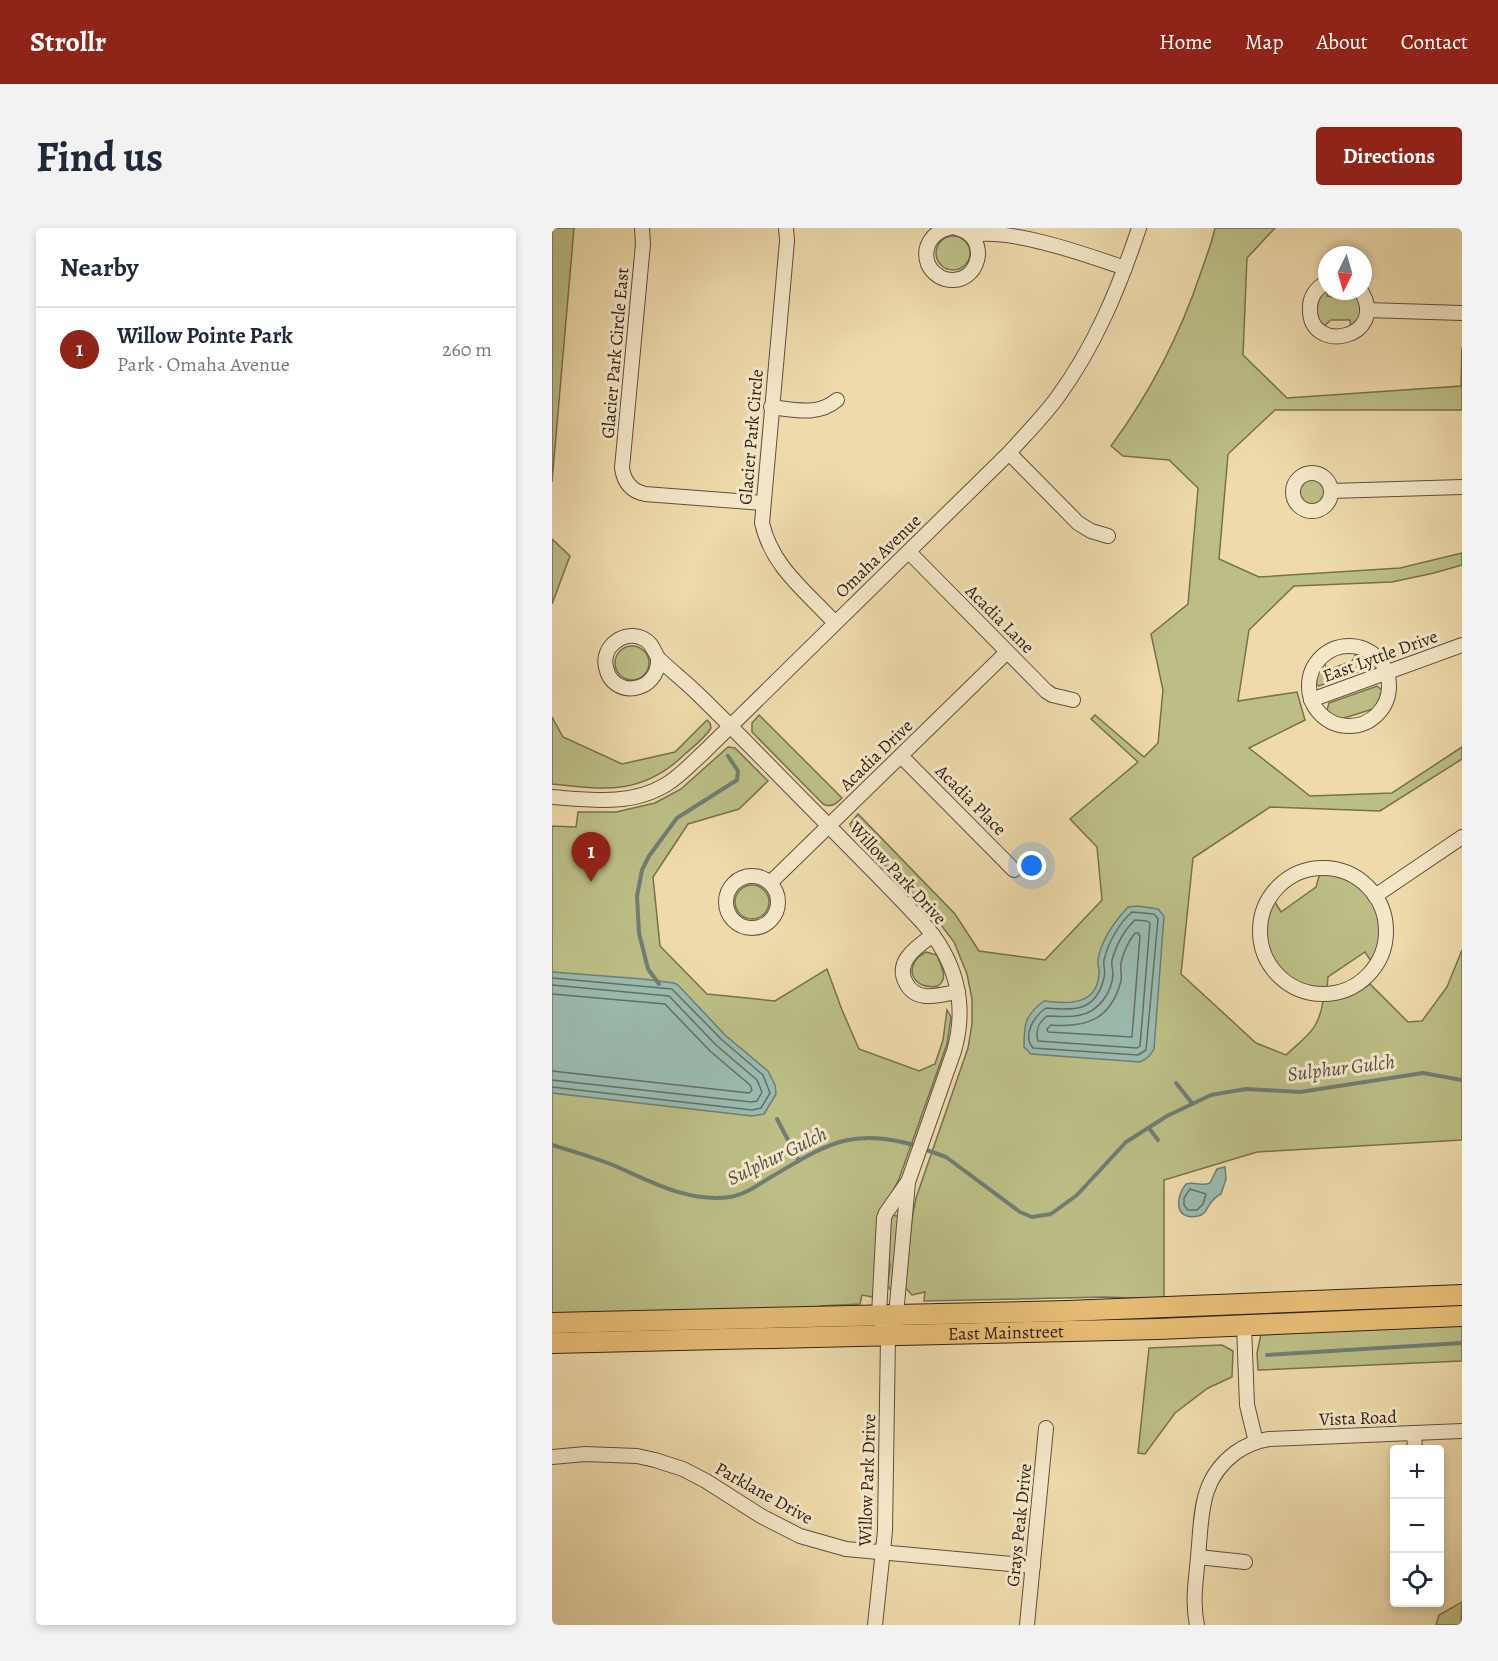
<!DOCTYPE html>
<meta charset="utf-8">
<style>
:root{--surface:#fff;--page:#f2f2f3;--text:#1f2937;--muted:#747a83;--line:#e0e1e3;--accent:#8f2418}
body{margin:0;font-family:Alegreya,serif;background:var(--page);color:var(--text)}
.controls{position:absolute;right:18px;bottom:18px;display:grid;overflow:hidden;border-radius:6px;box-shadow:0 3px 9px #0003}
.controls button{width:54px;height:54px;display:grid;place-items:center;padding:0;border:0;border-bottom:2px solid var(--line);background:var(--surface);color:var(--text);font:30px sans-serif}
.compass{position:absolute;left:766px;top:18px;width:54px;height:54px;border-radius:50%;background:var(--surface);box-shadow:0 3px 9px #0003;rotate:185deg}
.you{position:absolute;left:480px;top:638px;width:21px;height:21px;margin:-15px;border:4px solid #fff;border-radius:50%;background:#1a73e8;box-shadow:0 0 0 9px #1a73e833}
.badge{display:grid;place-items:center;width:39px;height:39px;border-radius:50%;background:var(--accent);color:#fff;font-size:20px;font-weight:700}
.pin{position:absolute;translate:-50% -50px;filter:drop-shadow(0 2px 3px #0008)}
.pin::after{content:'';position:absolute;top:32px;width:21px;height:18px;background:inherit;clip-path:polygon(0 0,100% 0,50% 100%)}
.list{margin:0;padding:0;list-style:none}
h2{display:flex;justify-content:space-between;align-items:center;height:78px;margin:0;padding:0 24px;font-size:26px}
h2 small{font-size:20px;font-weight:400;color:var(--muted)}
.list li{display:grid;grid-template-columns:39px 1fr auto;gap:18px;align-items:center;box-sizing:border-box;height:84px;padding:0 24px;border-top:2px solid var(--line)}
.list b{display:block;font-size:22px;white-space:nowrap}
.list p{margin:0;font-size:20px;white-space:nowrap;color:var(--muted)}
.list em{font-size:20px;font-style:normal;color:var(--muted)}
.icon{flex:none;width:33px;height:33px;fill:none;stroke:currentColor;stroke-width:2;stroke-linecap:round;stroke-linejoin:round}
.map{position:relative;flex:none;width:910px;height:1397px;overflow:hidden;border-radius:6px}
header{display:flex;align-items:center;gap:36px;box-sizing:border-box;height:84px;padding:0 30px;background:var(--accent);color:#fff}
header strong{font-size:28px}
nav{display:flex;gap:33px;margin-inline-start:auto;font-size:21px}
.intro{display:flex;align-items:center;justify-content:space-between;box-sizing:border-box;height:144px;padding:0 36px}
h1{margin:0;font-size:42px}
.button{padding:15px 27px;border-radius:6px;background:var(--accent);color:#fff;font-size:21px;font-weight:700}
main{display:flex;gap:36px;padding:0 36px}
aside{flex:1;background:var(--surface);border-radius:6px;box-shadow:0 3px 9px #0003}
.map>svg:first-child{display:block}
</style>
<header>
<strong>Strollr</strong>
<nav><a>Home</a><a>Map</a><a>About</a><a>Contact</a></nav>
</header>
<div class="intro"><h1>Find us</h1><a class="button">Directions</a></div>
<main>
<aside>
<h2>Nearby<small></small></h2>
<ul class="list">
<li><span class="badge">1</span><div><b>Willow Pointe Park</b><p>Park · Omaha Avenue</p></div><em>260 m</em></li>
</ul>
</aside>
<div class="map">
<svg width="910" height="1397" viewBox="0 0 910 1397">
<rect width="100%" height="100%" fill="#eedaab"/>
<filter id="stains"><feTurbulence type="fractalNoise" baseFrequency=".00333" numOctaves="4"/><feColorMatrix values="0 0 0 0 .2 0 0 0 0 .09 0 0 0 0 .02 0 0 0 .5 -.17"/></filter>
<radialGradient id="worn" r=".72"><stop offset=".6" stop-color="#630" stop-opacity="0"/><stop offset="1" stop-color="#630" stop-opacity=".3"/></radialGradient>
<!-- green -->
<g fill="#bcbe86" stroke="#77704f" stroke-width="1.5">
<path d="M 0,0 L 22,0 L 0,254 Z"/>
<path d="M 663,0 L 723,0 L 695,30 L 691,127 L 735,170 L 909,158 L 910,119 L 910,182 L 723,182 L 676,226 L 667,331 L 707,349 L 848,340 L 910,325 L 910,337 L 882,345 L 840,354 L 742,358 L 697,402 L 686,473 L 745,464 L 753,492 L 697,520 L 758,568 L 840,565 L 910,519 L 910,531 L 828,583 L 718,579 L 641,630 L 629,746 L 704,815 L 734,827 C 754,808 767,802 771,773 L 798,768 L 818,756 L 856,794 L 870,793 L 895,759 L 910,722 L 910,912 L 705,924 L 612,952 L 612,1071 L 553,1069 L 372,1073 L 373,1064 L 360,1067 L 353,1059 L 360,991 L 364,970 L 416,820 L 420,796 L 420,771 L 415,746 L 402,714 L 383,689 L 300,603 L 298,596 L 306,586 L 403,686 L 427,723 L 493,732 L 550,672 L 545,619 L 518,591 L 586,534 L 539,491 L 543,487 L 592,529 L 606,515 L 611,462 L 599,406 L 636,376 L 646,260 L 617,232 L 571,228 L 559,218 C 598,165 628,107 649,44 C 654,29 660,15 663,0 Z"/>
<circle cx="401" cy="25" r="17"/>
<path d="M 775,61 L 775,68 L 793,70 L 804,65 L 807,67 L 809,87 L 799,100 L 798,92 L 779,92 L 771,99 L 767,96 L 763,72 Z"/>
<circle cx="760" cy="264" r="15"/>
<path d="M 0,311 L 18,328 L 0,376 Z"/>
<circle cx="80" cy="435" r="17"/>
<path d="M 805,424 L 817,428 L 820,433 L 817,440 L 767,458 L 764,456 L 765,445 L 772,435 L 776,442 L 800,433 Z"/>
<path d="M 825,458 L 831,463 L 826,478 L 824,480 L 789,491 L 784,490 L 775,482 L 777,475 Z"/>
<path d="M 207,487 L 290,570 C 284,576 279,580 271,576 L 200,504 L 200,495 Z"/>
<path d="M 0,489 L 11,509 L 70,536 L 123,524 L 155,492 L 158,495 L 159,500 C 153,510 142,518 133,526 C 91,567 54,562 0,556 Z"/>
<path d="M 176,519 L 183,520 L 216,553 L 187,581 L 136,596 L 101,649 L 108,718 L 155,766 L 223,773 L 275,741 L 290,782 L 307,821 L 367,843 L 383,836 L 391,812 L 395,782 L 399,789 L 395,816 L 347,951 L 328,987 L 321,1069 L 310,1067 L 308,1076 L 268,1078 L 267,1081 L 0,1087 L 0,598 L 24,599 L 26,584 L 64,584 L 103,575 L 129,561 Z"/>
<path d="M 768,645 C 815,639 838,691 824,730 L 819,733 L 813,724 L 776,749 L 775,761 L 771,762 C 762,761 752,759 743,755 C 716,741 704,701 719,675 L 723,674 L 729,684 L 764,659 Z"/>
<circle cx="200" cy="674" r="17"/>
<path d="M 374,724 L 385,727 C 389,738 397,750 386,758 C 359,763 350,736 374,724 Z"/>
<path d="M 339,987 L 345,988 L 348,992 L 341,1061 L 339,1062 L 335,1058 L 338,1038 L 334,1016 Z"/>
<path d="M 910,1096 L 910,1133 L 706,1142 L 705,1125 L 709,1106 Z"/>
<path d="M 670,1117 L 681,1123 L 680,1149 L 656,1160 L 623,1185 L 593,1226 L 586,1225 L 597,1120 Z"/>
<path d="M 910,1374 L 909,1397 L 884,1397 L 887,1387 Z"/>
</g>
<!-- water -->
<g fill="#9abaaf" stroke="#707d73" stroke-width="1.5">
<path d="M 585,678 L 606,681 L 612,688 L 602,821 C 598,828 595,831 588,834 L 479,826 L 472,819 C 472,796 473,787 492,773 C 515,776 545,778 547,746 C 548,741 545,737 546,732 C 549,712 563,693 576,679 Z"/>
<path d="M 0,744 L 91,751 L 122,755 L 126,757 L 173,807 L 216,843 L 223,857 L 224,866 L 212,886 L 200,888 L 0,865 Z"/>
<path d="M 673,939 L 674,951 L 669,966 C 655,972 657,986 646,988 C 622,993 623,969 634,956 C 643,953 649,959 658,955 L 665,941 Z"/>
</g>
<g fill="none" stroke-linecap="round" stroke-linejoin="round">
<!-- shore -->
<g stroke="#666e64" stroke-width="1.5">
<path d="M 580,684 L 602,686 L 606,691 L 594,822 L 586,827 L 481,820 C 470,807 482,788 494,780 C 523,783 544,783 552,750 C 554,744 551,738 552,732 C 556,715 567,695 580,684 Z"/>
<path d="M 583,692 L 595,693 L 598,695 L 588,818 L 585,820 L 486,813 C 483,803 487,794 495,788 C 506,788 516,790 528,787 C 546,784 560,765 561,746 C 561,742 559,737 560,732 C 564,718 572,702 583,692 Z"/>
<path d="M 583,705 L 586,705 L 588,708 L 580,809 L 496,804 L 495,801 L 499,797 C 535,800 559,791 569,753 C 570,747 568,741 569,735 C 571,725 577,713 583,705 Z"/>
<path d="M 0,750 L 120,761 L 169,811 L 211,847 L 218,865 L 209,880 L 200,882 L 0,859"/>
<path d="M 0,757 L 117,768 L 164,817 L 205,852 L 210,864 L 205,873 L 199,874 L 0,852"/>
<path d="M 0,766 L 113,776 L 158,823 L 198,857 L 200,862 L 197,865 L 0,843"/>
<path d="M 638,961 L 654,966 L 651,976 L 645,982 L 636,982 L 632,977 L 632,970 Z"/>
</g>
<!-- stream -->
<g stroke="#707d73" stroke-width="4">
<path d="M 107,756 L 96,741 L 87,705 L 85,668 L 90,642 L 97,628 L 125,590 L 185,552 L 186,543 L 176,528"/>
<path d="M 624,855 L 640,875"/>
<path d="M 225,891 L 247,933"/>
<path d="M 597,900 L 606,912"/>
<path d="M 0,917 C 20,923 41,929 61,937 C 98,953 136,975 178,969 C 193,967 207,956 219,949 C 274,917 299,898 365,918"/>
<path d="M 372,921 L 394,929 L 468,984 L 480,989 L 499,986 L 525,967 L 574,914 L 615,888 L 659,867 L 694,861 L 748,864 L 871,845 L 910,852"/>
<path d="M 715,1127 L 910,1115"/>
</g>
<!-- street casing -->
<g stroke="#614f3d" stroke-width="16">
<g id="street">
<path d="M 90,0 L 91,16 L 70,240 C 72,254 79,263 93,266 L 211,275"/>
<path d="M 234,0 L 235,13 L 210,295 C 220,339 254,363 283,395"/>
<path d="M 397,0 C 380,4 370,19 376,36 C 379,43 386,49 393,51 C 427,60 441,8 404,0"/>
<path d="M 419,7 C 460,0 532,26 573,40"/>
<path d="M 775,54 C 764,60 758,68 758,80 C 756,128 838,110 809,63"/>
<path d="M 815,82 L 910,85"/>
<path d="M 219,179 C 243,182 266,188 285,172"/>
<path d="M 457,225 L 526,295 L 539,303 L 556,308"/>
<circle cx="760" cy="264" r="19"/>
<path d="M 779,263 L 910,259"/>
<path d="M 357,324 L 494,463 L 500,467 L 521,472"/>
<circle cx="797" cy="458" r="40"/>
<path d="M 106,430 C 108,465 60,472 54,439 C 49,418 73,401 92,411 C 102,416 102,426 108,432 C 122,445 136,456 149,469 C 189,508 228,549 268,589 C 302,624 337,658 370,694 C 403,730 416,775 402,823 L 356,954 L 344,1087 L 336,1108 L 333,1303 L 323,1397"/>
<path d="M 759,472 L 910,417"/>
<path d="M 349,528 L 462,642"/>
<path d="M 0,569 C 39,572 80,578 115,556 C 128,548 139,536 151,525 L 457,225 C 473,207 491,189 505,170 C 543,118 567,60 587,0"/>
<circle cx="771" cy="703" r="63"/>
<circle cx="200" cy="674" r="26"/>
<path d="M 218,655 L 455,424"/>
<path d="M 823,668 L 910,609"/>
<path d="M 381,707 C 366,718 342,733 354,755 C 358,763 365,767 373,768 C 384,769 396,765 406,764"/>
<path d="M 330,1096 L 327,1087 L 332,990 L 334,985 L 355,955"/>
<path d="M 692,1098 L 695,1177 L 704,1214"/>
<path d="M 862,1205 L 863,1222"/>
<path d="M 0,1229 L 33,1226 L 85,1228 L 103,1232 L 131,1241 L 154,1253 L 209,1288 L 248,1308 L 294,1321 L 481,1338"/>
<path d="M 646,1329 L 693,1334"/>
<path d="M 475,1397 L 494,1200"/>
<path d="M 645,1397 C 640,1374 644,1352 646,1329 C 650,1287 647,1252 683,1225 C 694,1217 704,1213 717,1211 L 910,1203"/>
</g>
</g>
<!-- primary casing -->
<g stroke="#322118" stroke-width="22">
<g id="primary">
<path d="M 0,1095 L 515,1083 L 910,1067"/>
<path id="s1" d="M 0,1115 L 606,1101 L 910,1088"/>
</g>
</g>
<!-- street -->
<use href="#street" stroke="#f4e7c8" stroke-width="14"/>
<!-- primary -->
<use href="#primary" stroke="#e7bd76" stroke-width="20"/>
</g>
<g text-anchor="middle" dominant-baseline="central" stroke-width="6" stroke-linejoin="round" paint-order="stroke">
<!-- street labels -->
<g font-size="18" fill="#322118" stroke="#f4e7c8">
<text transform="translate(63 125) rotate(-85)">Glacier Park Circle East</text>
<text transform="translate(199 209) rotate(-85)">Glacier Park Circle</text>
<text transform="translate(326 328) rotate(-44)">Omaha Avenue</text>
<text transform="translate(448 391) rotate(45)">Acadia Lane</text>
<text transform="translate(828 428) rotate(-20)">East Lyttle Drive</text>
<text transform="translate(324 527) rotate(-44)">Acadia Drive</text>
<text transform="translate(419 572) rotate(45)">Acadia Place</text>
<text transform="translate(346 645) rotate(47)">Willow Park Drive</text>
<text stroke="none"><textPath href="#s1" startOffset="454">East Mainstreet</textPath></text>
<text transform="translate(806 1190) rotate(-2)">Vista Road</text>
<text transform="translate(315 1252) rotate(-88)">Willow Park Drive</text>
<text transform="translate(212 1265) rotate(29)">Parklane Drive</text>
<text transform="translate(467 1297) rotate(-84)">Grays Peak Drive</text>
</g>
<!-- water labels -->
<g font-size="20" font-style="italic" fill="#514f45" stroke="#f4e7c8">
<text transform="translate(789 840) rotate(-7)">Sulphur Gulch</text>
<text transform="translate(225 928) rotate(-26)">Sulphur Gulch</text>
</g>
</g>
<rect width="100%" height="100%" filter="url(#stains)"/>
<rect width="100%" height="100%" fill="url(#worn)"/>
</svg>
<div class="controls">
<button>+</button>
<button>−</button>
<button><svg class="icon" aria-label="locate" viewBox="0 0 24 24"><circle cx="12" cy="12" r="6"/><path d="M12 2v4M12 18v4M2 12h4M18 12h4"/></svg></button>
</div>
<svg class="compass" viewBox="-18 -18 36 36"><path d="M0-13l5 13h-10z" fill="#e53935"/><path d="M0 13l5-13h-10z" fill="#747a83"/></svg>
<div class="you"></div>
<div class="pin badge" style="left:39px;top:654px">1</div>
</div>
</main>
